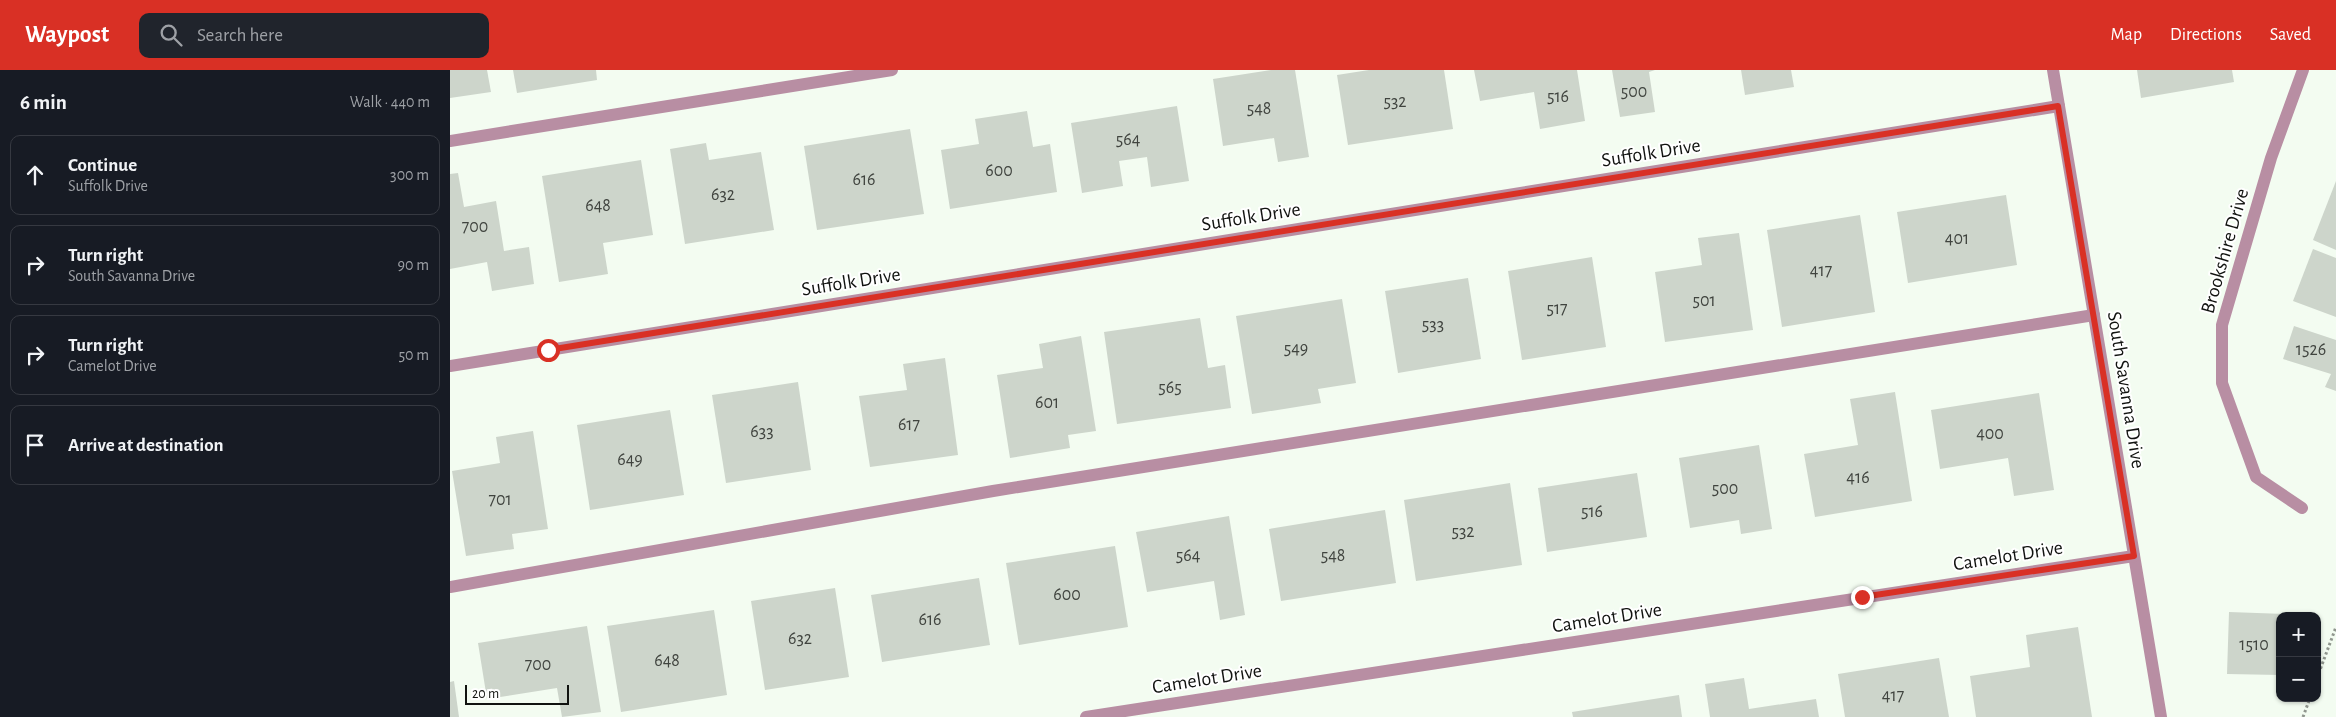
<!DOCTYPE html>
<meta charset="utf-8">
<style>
:root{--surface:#171b24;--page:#20242c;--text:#f1f3f6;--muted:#9ea1a6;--line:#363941;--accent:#d93025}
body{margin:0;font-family:"Alegreya Sans",sans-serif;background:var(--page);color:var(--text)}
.controls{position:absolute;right:15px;bottom:15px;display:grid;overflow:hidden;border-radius:10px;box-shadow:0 1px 4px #0004}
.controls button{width:45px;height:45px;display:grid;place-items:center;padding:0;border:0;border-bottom:1px solid var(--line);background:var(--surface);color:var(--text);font:25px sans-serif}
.scale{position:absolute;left:15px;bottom:12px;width:104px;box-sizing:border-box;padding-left:5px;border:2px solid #111310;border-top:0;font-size:14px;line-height:18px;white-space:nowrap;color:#111310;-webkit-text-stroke:4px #fff;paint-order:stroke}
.stop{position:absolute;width:15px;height:15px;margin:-11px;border:4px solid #d93025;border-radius:50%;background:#fff}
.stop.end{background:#d93025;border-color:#fff;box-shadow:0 1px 5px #0008}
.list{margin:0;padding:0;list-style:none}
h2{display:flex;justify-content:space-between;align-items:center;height:65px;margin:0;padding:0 20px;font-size:21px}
h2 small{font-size:16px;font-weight:400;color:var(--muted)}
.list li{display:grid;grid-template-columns:32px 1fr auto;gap:15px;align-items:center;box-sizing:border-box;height:80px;margin:0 10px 10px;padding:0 10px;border:1px solid var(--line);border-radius:10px}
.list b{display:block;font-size:19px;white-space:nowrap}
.list p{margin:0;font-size:16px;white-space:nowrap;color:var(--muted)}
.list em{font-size:16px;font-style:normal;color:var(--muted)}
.icon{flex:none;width:28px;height:28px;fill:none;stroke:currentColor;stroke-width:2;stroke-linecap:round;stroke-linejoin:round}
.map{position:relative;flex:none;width:1886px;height:647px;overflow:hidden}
header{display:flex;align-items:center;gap:30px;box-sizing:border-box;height:70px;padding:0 25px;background:var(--accent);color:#fff}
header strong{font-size:24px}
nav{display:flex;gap:28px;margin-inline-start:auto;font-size:18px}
.search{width:350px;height:45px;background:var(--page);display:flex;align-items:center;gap:12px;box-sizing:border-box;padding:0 18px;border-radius:10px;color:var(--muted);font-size:19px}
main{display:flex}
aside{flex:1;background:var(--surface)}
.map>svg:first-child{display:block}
</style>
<header>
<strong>Waypost</strong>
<div class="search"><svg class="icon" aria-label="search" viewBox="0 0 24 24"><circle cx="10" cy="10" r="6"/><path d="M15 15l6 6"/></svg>Search here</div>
<nav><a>Map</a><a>Directions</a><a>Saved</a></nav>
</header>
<main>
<aside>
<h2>6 min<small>Walk · 440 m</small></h2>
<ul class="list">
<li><svg class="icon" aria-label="ahead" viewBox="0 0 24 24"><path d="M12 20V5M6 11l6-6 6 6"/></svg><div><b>Continue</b><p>Suffolk Drive</p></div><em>300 m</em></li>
<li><svg class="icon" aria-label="right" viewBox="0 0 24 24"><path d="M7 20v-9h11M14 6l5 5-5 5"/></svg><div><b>Turn right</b><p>South Savanna Drive</p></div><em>90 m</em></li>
<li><svg class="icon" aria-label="right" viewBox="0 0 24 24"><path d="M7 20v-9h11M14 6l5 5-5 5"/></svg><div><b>Turn right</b><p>Camelot Drive</p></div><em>50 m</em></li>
<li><svg class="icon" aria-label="arrive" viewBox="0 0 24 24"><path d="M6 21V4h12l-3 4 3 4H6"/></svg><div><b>Arrive at destination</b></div></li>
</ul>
</aside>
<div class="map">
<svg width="1886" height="647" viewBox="0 0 1886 647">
<rect width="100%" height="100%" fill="#f3fcf1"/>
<!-- building -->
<g fill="#cdd5cb">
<path d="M 0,0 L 37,0 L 41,22 L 0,28 Z"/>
<path d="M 63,0 L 146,0 L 147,10 L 67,23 Z"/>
<path d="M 821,0 L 845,0 L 859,87 L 828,92 L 824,68 L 773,76 L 763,9 Z"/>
<path d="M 919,0 L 994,0 L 1003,59 L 898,75 L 887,5 Z"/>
<path d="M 1024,0 L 1127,0 L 1135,51 L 1090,59 L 1084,22 L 1030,31 Z"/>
<path d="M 1162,0 L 1205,0 L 1199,2 L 1205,42 L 1170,47 Z"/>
<path d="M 1291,0 L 1341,0 L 1344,17 L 1295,25 Z"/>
<path d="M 1687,0 L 1782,0 L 1784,12 L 1691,28 Z"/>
<path d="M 727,36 L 739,111 L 701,117 L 697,87 L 669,91 L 673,116 L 632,123 L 621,53 Z"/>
<path d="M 577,41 L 583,77 L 600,74 L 607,122 L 500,139 L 491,80 L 529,74 L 525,49 Z"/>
<path d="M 460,59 L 474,144 L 367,160 L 354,76 Z"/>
<path d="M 256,73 L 259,90 L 311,82 L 324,160 L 235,174 L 220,79 Z"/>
<path d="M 191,90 L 203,165 L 153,173 L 158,204 L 109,212 L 92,106 Z"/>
<path d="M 8,103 L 14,137 L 46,131 L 54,181 L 79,177 L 84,214 L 42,221 L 37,192 L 0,199 L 0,104 Z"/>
<path d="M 1886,111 L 1886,180 L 1863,170 Z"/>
<path d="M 1556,125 L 1567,195 L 1458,213 L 1447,142 Z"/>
<path d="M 1410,145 L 1425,242 L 1332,257 L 1317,160 Z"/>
<path d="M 1289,163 L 1303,260 L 1215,272 L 1205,202 L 1252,195 L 1248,168 Z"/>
<path d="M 1863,179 L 1886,188 L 1886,247 L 1843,231 Z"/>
<path d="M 1142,187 L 1156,277 L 1072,290 L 1058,201 Z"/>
<path d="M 1018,208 L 1031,289 L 948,303 L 935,221 Z"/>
<path d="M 892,229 L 906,313 L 868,319 L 871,333 L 802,344 L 786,246 Z"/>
<path d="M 750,248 L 758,298 L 775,295 L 781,338 L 667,354 L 654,262 Z"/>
<path d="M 1844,256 L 1886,270 L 1886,321 L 1875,317 L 1881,304 L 1833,289 Z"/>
<path d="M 631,266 L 646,361 L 618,365 L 620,378 L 560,388 L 547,305 L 593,298 L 589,274 Z"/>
<path d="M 495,288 L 508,385 L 420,397 L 409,326 L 457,320 L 453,294 Z"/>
<path d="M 348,312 L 361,400 L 276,413 L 262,325 Z"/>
<path d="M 1445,322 L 1462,431 L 1365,447 L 1354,384 L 1408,375 L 1400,329 Z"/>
<path d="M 1589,323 L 1604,420 L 1564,426 L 1558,388 L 1490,399 L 1481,340 Z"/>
<path d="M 220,340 L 234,425 L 140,440 L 127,355 Z"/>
<path d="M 83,361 L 98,459 L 62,464 L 64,479 L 16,486 L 2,401 L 50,393 L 46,367 Z"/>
<path d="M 1309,375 L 1322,459 L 1291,464 L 1289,450 L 1240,458 L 1229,388 Z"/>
<path d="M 1187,403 L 1197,467 L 1097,482 L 1088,418 Z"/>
<path d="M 1060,413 L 1072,495 L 966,511 L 954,430 Z"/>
<path d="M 935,440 L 946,513 L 831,531 L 819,459 Z"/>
<path d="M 779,446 L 795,545 L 770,550 L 764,511 L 697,522 L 686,462 Z"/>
<path d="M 665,476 L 678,557 L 569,575 L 556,493 Z"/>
<path d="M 529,508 L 540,575 L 432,592 L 421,525 Z"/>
<path d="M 385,518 L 399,607 L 315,620 L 301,531 Z"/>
<path d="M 264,540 L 277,625 L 171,642 L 157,556 Z"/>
<path d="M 1779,542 L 1835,544 L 1835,546 L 1830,546 L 1830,605 L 1777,604 Z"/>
<path d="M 137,556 L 151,642 L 112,647 L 107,618 L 37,629 L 28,573 Z"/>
<path d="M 1628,557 L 1642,647 L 1526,647 L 1520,606 L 1580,597 L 1576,565 Z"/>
<path d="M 1489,588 L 1499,647 L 1395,647 L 1388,604 Z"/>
<path d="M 1294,608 L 1299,639 L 1366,629 L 1369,647 L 1260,647 L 1255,614 Z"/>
<path d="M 4,611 L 9,647 L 0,647 L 0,612 Z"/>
<path d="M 1229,625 L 1232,647 L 1123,647 L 1122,642 Z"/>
</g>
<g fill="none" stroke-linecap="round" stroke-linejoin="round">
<!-- path -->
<g stroke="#90968e" stroke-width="3" stroke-dasharray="2.5 2.5" stroke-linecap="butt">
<path d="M 1867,608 L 1886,557"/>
<path d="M 1853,647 L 1860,628"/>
</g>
<!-- minor -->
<g stroke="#b88ea3" stroke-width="12">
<path d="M 1603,0 L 1711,647"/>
<path d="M 0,71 L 442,0"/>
<path d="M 0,296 L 1609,36"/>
<path d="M 1852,438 L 1806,407 L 1772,313 L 1772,255 L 1821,88 L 1853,0"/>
<path d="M 0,517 L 543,421 L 1644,245"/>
<path d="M 636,647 L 1684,486"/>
</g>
</g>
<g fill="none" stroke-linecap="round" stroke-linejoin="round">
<!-- route -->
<path stroke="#d93025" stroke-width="6" d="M 98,280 L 1608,36 L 1684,486 L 1412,527"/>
</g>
<g text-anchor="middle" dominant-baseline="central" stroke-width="4" stroke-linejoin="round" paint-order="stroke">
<!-- number labels -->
<g font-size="18" fill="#40443f">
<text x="1184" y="22">500</text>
<text x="1108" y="27">516</text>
<text x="945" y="32">532</text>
<text x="809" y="39">548</text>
<text x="678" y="70">564</text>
<text x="549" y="101">600</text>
<text x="414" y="110">616</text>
<text x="273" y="125">632</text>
<text x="148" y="136">648</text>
<text x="25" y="157">700</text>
<text x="1507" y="169">401</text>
<text x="1371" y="201">417</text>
<text x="1254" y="231">501</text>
<text x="1107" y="239">517</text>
<text x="983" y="255">533</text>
<text x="846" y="279">549</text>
<text x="1861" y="280">1526</text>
<text x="720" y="318">565</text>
<text x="597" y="333">601</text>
<text x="459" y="355">617</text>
<text x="312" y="362">633</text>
<text x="1540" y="364">400</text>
<text x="180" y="390">649</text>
<text x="1408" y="408">416</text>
<text x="1275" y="419">500</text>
<text x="50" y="430">701</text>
<text x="1142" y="442">516</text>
<text x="1013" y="462">532</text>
<text x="738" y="486">564</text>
<text x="883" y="486">548</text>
<text x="617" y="525">600</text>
<text x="480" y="550">616</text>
<text x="350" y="569">632</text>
<text x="1804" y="575">1510</text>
<text x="217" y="591">648</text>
<text x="88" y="595">700</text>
<text x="1443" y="626">417</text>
</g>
<!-- street labels -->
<g font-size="20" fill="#111310" stroke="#fff">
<text transform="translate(1201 83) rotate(-9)">Suffolk Drive</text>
<text transform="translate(801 147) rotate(-9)">Suffolk Drive</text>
<text transform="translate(1775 181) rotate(-74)">Brookshire Drive</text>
<text transform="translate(401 212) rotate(-9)">Suffolk Drive</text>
<text transform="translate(1676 320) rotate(81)">South Savanna Drive</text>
<text transform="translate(1558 486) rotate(-9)">Camelot Drive</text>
<text transform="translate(1157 548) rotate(-9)">Camelot Drive</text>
<text transform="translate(757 609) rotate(-9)">Camelot Drive</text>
</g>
</g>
</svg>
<div class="controls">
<button>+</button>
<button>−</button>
</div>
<div class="scale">20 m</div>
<div class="stop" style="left:98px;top:280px"></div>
<div class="stop end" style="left:1412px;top:527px"></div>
</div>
</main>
